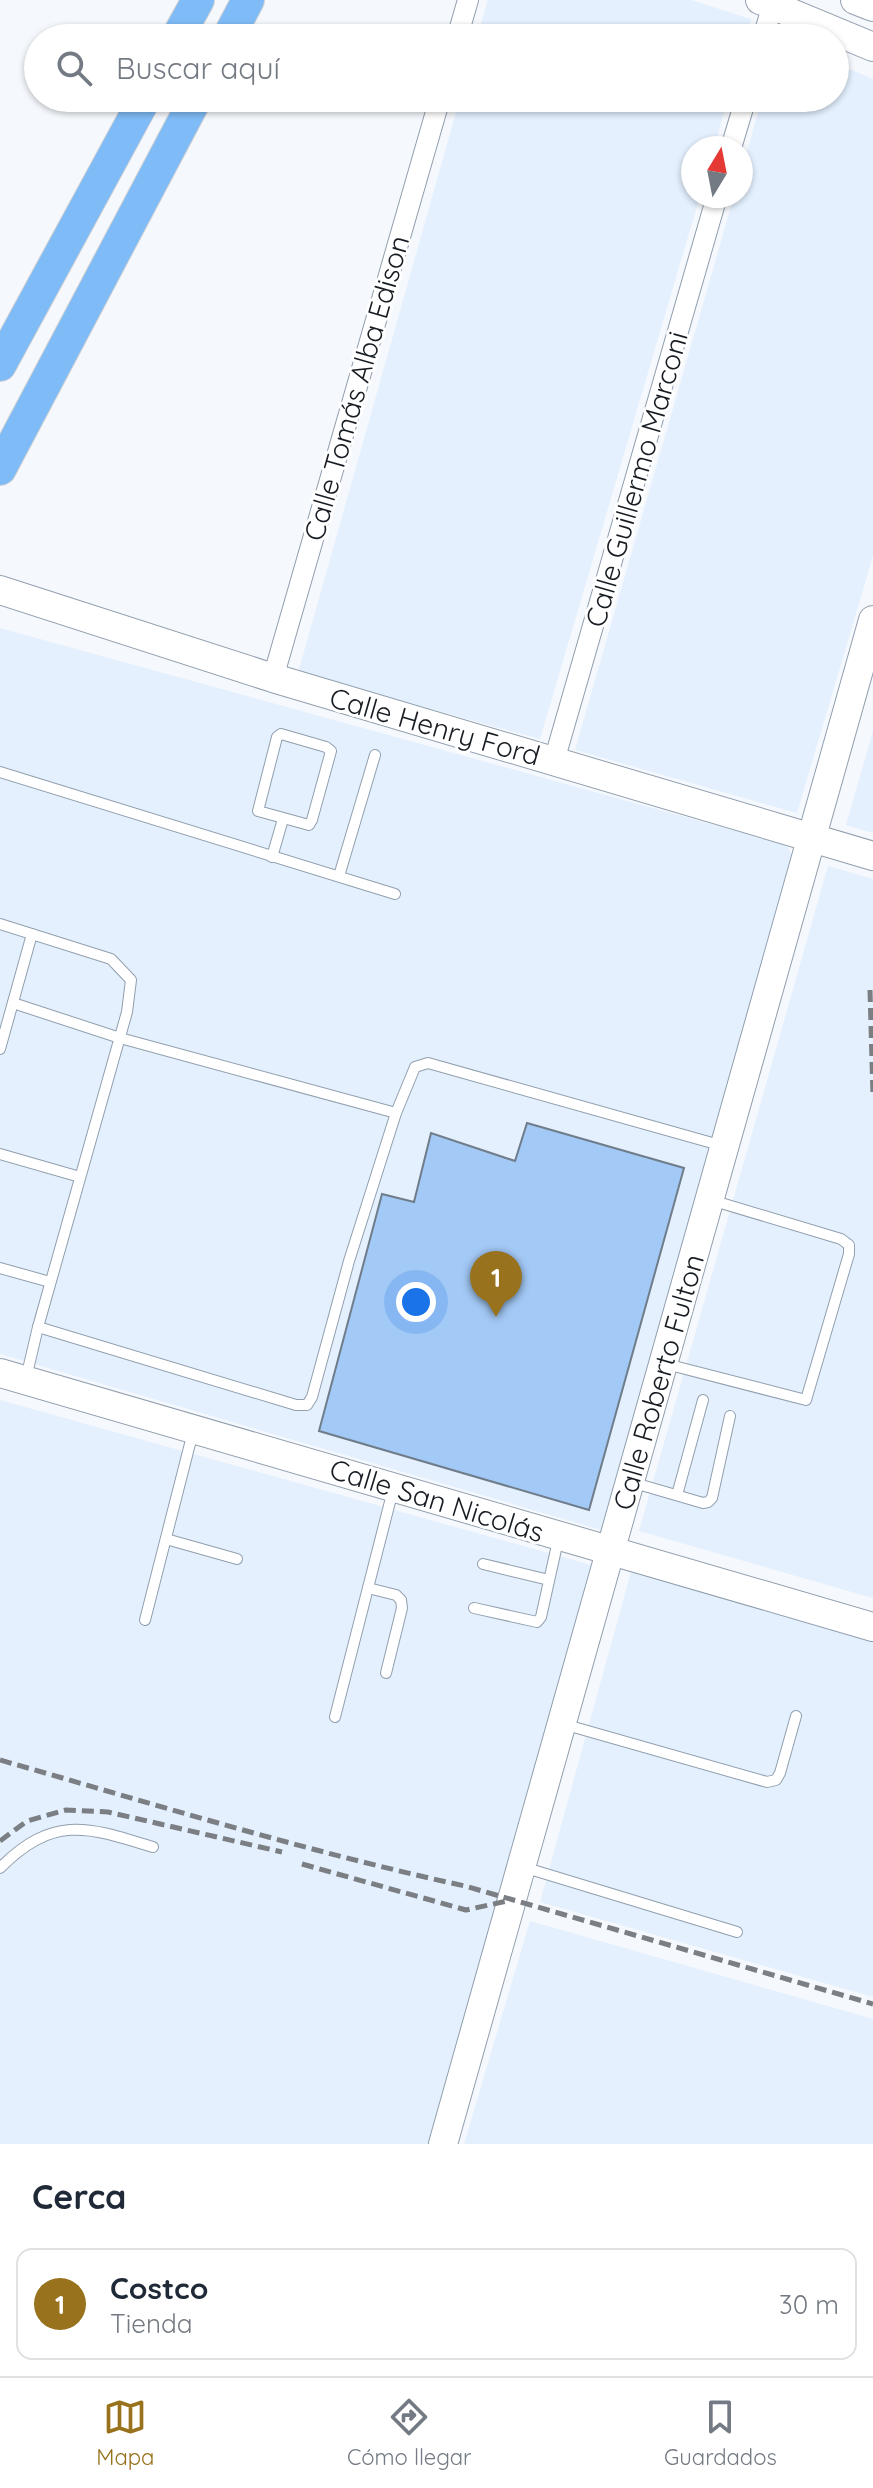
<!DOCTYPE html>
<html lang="es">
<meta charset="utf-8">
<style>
:root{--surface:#fff;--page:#f2f2f3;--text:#1f2937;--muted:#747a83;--line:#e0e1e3;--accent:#98721d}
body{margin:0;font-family:Quicksand,sans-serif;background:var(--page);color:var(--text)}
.compass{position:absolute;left:681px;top:136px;width:72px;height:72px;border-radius:50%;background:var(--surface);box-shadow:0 2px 6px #0004;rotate:10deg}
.you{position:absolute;left:416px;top:1302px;width:28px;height:28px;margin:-20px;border:6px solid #fff;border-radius:50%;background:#1a73e8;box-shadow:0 0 0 12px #1a73e833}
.badge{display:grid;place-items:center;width:52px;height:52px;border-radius:50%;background:var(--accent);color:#fff;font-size:26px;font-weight:700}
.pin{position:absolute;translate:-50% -66px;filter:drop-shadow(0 2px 4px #0008)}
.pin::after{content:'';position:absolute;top:42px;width:28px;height:24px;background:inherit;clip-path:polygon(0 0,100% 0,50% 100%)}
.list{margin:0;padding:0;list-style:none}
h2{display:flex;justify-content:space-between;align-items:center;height:104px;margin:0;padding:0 32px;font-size:34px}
h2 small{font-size:26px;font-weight:400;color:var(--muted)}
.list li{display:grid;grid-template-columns:52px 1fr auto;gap:24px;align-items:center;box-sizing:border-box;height:112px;margin:0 16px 16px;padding:0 16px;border:2px solid var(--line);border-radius:16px}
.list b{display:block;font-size:30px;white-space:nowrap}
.list p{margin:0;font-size:26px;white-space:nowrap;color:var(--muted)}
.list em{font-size:26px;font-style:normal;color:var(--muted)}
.icon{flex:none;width:44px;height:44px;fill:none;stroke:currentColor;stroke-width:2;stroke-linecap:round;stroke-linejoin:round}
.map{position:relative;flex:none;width:873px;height:2144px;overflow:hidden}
.search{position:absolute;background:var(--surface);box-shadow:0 2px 6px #0004;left:24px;right:24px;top:24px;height:88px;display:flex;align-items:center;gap:20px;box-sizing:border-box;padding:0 28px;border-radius:44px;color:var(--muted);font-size:30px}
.sheet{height:232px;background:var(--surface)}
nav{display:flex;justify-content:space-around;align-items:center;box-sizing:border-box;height:112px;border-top:2px solid var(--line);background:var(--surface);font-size:22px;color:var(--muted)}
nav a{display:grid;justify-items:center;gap:4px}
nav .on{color:var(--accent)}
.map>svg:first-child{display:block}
</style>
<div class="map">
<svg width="873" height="2144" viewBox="0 0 873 2144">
<rect width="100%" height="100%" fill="#f5f8fc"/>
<!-- built -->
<g fill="#e4f0fe">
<path d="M 488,0 L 691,0 L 751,19 L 746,38 L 477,38 Z"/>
<path d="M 835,63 L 873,79 L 873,556 L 797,813 L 575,750 L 734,196 L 741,196 L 741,173 L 762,98 L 835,98 Z"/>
<path d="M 460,98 L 728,98 L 714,148 L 693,148 L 693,196 L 700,196 L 540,739 L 298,673 Z"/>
<path d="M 0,628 L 787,845 L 793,859 L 601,1530 L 0,1354 Z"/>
<path d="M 873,731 L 873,833 L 846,825 Z"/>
<path d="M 828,866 L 873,879 L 873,1598 L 639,1531 Z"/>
<path d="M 0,1400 L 595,1566 L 432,2144 L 0,2144 Z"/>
<path d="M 631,1572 L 873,1642 L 873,1997 L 540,1902 Z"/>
<path d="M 530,1921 L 873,2019 L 873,2144 L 464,2144 Z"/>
</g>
<!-- building -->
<path fill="#a3c9f6" stroke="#6f7c8a" stroke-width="2" d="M 527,1123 L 684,1168 L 589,1510 L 319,1431 L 382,1194 L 414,1202 L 431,1133 L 515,1161 Z"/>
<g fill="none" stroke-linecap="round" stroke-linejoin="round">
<!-- lane casing -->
<g stroke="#919fae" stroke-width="12">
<g id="lane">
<path d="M 281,734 L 326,747 L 331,751 L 312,820 L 309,825 L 258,811 L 277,737 Z"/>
<path d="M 0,772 L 395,894"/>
<path d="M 272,857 L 283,819"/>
<path d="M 339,876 L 375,755"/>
<path d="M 0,924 L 111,959 L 131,980 L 127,1012 L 38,1327 L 26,1378"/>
<path d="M 13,1003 L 120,1038 L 396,1113 L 349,1261 L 312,1397 L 307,1405 L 296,1405 L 38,1327"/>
<path d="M 0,1049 L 32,934"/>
<path d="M 396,1113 L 415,1067 L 428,1063 L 723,1146"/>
<path d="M 0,1154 L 80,1177"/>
<path d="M 0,1268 L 50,1282"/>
<path d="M 666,1364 L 806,1400 L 849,1254 L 849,1245 L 841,1239 L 711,1200"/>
<path d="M 631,1482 L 703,1503 L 708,1502 L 712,1498 L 730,1416"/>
<path d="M 677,1495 L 703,1400"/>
<path d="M 166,1539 L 237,1559"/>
<path d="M 483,1564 L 549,1580"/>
<path d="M 368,1588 L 396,1595 L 401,1600 L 402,1608 L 386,1673"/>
<path d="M 474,1608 L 537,1622 L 541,1617 L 559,1536"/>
<path d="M 145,1620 L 193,1432"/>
<path d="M 335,1717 L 393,1490"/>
<path d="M 563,1724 L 767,1782 L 776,1780 L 780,1773 L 796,1716"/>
<path d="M 523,1867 L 737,1932"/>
<path d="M 0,1868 C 54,1814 88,1827 153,1847"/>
</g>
</g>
<!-- street casing -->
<g stroke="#919fae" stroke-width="22">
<g id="street">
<path d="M 457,38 L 468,0"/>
<path d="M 763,38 L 773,4"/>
<path d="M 731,148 L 746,98"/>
<path d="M 273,678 L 440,98"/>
<path d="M 554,761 L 717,196"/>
</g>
</g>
<!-- secondary casing -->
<g stroke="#919fae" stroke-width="30">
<g id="secondary">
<path d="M 760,0 L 873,47"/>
<path d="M 855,0 L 873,7"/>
<path d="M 0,590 L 273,678 L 873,856"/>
<path d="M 0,1373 L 873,1627"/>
<path d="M 443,2144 L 873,620"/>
</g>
</g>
<!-- primary casing -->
<g stroke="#d1d2d3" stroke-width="34">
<g id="primary">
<path d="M 177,38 L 198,0"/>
<path d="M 228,38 L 248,0"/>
<path d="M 0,365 L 145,98"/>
<path d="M 0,469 L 196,98"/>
</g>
</g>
<!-- lane -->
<use href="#lane" stroke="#fff" stroke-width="10"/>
<!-- street -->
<use href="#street" stroke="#fff" stroke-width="20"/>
<!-- secondary -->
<use href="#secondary" stroke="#fff" stroke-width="28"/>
<!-- primary -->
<use href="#primary" stroke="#7fbbf6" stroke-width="32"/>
<!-- rail -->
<g stroke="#7b7f84" stroke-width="5" stroke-dasharray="12 6" stroke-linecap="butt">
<path d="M 870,990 L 873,1096"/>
<path d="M 0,1760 C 154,1804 308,1852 465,1886 L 873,2004"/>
<path d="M 0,1841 L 27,1821 L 66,1810 L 108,1812 L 282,1852"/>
<path d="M 302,1864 L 466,1910 L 507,1901"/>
</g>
</g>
<g text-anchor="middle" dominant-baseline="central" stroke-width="6" stroke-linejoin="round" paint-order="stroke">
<!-- street labels -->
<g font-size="28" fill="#171c22" stroke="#fff">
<text transform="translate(356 388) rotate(-74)">Calle Tomás Alba Edison</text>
<text transform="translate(636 479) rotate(-74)">Calle Guillermo Marconi</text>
<text transform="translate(435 726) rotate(16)">Calle Henry Ford</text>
<text transform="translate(658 1382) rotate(-74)">Calle Roberto Fulton</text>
<text transform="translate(437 1500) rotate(17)">Calle San Nicolás</text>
</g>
</g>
</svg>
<svg class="compass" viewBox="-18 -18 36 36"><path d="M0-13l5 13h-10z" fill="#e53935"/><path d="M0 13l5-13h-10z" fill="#747a83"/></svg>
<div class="you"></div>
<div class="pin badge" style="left:496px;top:1317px">1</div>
<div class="search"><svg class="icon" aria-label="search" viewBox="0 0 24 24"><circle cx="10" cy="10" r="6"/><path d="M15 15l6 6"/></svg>Buscar aquí</div>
</div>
<section class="sheet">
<h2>Cerca<small></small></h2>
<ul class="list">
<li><span class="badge">1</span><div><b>Costco</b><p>Tienda</p></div><em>30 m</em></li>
</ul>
</section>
<nav>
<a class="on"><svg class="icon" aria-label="map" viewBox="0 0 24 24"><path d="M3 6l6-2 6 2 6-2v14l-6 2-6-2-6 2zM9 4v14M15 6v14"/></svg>Mapa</a>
<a><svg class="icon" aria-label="directions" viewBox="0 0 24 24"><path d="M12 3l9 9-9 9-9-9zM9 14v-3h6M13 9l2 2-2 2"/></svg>Cómo llegar</a>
<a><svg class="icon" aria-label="saved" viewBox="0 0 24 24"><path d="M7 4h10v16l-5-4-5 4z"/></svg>Guardados</a>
</nav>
